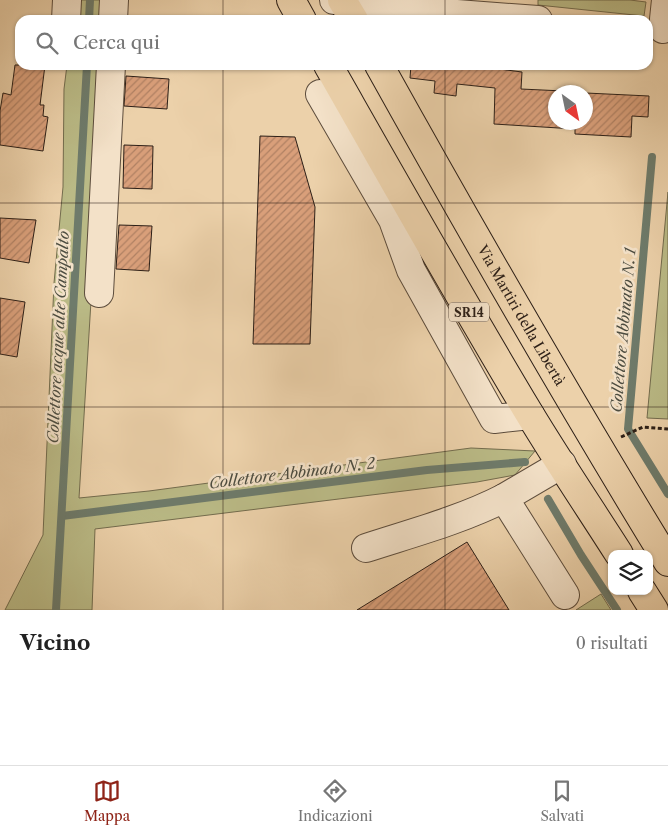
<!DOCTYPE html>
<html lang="it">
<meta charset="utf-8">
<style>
:root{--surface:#fff;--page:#f6f6f6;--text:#222;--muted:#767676;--line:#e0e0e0;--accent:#8f2418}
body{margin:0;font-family:"Libre Caslon Text",serif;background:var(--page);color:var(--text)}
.controls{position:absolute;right:15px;bottom:15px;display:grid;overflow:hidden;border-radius:10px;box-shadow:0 1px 4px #0004}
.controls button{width:45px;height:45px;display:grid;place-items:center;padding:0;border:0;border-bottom:1px solid var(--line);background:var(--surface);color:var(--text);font:25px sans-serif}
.compass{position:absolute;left:548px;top:85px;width:45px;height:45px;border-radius:50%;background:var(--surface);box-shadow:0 1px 4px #0004;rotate:147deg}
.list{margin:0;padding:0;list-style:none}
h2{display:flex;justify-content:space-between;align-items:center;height:65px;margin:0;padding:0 20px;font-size:21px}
h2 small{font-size:16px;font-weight:400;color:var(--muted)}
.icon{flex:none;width:28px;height:28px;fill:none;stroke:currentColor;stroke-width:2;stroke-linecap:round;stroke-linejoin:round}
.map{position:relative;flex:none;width:668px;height:610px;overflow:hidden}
.search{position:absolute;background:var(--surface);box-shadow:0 1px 4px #0004;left:15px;right:15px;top:15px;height:55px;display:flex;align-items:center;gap:12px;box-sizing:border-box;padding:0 18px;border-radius:15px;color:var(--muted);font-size:19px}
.sheet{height:155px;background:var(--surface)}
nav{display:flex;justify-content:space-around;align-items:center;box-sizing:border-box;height:70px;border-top:1px solid var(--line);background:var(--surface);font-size:14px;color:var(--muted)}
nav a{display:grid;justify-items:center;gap:2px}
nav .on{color:var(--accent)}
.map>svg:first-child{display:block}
</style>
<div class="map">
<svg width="668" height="610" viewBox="0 0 668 610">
<defs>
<pattern id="building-hatch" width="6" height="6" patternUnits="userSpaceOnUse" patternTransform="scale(1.25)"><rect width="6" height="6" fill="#d99f7a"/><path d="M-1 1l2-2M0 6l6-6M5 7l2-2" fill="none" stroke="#b08163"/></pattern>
</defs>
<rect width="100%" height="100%" fill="#ecd1aa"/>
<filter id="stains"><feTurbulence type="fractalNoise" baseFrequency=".004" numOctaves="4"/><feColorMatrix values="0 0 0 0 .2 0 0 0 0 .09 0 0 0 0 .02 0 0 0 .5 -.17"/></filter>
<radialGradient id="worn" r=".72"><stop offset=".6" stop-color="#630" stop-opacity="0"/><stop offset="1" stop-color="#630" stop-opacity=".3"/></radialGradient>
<!-- green -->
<g fill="#baba86" stroke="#736c4e">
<path d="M 74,0 L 105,0 L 104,20 L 72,20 Z"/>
<path d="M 538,0 L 630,0 L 646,2 L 644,16 L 538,5 Z"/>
<path d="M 67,65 L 102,65 L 91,301 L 79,498 L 149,491 L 471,448 L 535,451 L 515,475 L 477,482 L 95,529 L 92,610 L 5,610 L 43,535 L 54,283 L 63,187 L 64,89 Z"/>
<path d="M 668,192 L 668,419 L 647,418 Z"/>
<path d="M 601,594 L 611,610 L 576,610 Z"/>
</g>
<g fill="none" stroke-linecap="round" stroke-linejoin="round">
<!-- stream -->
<g stroke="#6e7b6b" stroke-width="8">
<path d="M 89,20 L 90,0"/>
<path d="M 652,157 L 628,429 L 668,494"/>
<path d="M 548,499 L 581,555 L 617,610"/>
<path d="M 62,516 L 427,470 L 525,462"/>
<path d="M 56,610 L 87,65"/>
</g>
</g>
<!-- building -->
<g fill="url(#building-hatch)" stroke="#2c1f17">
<path d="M 15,65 L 45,65 L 40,105 L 44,105 L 43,116 L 48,117 L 43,151 L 0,145 L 0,111 L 3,93 L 11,95 Z"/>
<path d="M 411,65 L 468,65 L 522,72 L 521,89 L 585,92 L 556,92 L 556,122 L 586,122 L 586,93 L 649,96 L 648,117 L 632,116 L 631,137 L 575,134 L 575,129 L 494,124 L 495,88 L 457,84 L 456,96 L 434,93 L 435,81 L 410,78 Z"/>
<path d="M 126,76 L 169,79 L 167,109 L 124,106 Z"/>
<path d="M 260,136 L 295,137 L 315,207 L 310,344 L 253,344 Z"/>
<path d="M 124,145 L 153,146 L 152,189 L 123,188 Z"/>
<path d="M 0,218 L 36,220 L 29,263 L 0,258 Z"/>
<path d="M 119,225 L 152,226 L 149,271 L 116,269 Z"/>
<path d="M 0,298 L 25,302 L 17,357 L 0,354 Z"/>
<path d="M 467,542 L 509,610 L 357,610 Z"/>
</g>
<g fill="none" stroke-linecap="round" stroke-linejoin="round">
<!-- minor casing -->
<g stroke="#5c4c3c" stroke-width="30">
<g id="minor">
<path d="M 334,0 L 403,10 L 538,20"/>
<path d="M 66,20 L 67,0"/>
<path d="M 113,20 L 114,0"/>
<path d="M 663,29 L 666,0"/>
<path d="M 320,94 L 393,220 L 411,270 L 494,419 L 530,415"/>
<path d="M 99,293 L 111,65"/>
<path d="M 562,464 L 504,498 L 565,595"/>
<path d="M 366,548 C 412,533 461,520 504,498"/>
</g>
</g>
<!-- major casing -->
<g stroke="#2c1f17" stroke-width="30">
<g id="major">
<path d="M 291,0 L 302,20"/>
<path d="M 342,0 L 354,20"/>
<path d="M 328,65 C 394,181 460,298 529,413 C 558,461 589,507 619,554"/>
<path id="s1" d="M 379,65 C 472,232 568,399 668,562"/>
<path d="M 642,591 L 654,610"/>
</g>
</g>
<!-- path -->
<path stroke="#2c1f17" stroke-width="3" stroke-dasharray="4 2.5" stroke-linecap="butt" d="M 621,437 L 643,427 L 668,429"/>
<!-- minor -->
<use href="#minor" stroke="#f3e1c8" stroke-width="28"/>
<!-- major -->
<use href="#major" stroke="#ecd1aa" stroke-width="28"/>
</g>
<!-- grid -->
<path fill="none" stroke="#2c1f17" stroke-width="1" stroke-opacity="0.55" d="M 223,0 L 223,20M 445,0 L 445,20M 223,65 L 223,610M 445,65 L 445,610M 0,203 L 668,203M 0,407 L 668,407"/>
<g text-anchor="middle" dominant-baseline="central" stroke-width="5" stroke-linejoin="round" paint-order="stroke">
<!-- shield labels -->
<rect fill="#f3e1c8" stroke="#68594c" stroke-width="1" x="449" y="302.5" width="40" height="19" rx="4"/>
<g font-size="12" font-weight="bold" fill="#2c1f17">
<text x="469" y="312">SR14</text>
</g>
<!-- street labels -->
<g font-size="14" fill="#2c1f17" stroke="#f3e1c8">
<text stroke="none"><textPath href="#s1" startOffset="288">Via Martiri della Libertà</textPath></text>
</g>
<!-- water labels -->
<g font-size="15" font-style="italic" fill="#4d4d41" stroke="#f3e1c8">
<text transform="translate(623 330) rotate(-85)">Collettore Abbinato N. 1</text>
<text transform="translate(58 337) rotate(-87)">Collettore acque alte Campalto</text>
<text transform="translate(292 473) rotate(-7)">Collettore Abbinato N. 2</text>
</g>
</g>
<rect width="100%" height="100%" filter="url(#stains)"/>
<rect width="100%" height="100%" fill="url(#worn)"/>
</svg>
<div class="controls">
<button><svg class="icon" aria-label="layers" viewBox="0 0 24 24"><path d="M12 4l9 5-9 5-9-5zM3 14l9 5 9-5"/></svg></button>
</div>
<svg class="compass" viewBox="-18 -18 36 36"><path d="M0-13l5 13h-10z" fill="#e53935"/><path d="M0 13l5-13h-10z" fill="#767676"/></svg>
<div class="search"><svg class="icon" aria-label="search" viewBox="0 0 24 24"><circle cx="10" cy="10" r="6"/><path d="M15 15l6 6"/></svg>Cerca qui</div>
</div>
<section class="sheet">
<h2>Vicino<small>0 risultati</small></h2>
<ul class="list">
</ul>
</section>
<nav>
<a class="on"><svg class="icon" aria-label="map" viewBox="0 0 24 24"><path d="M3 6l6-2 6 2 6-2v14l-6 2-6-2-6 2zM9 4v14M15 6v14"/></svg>Mappa</a>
<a><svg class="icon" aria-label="directions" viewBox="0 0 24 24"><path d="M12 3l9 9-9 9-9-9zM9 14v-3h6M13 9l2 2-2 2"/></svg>Indicazioni</a>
<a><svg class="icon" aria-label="saved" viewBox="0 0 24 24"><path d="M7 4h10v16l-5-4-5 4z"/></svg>Salvati</a>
</nav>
